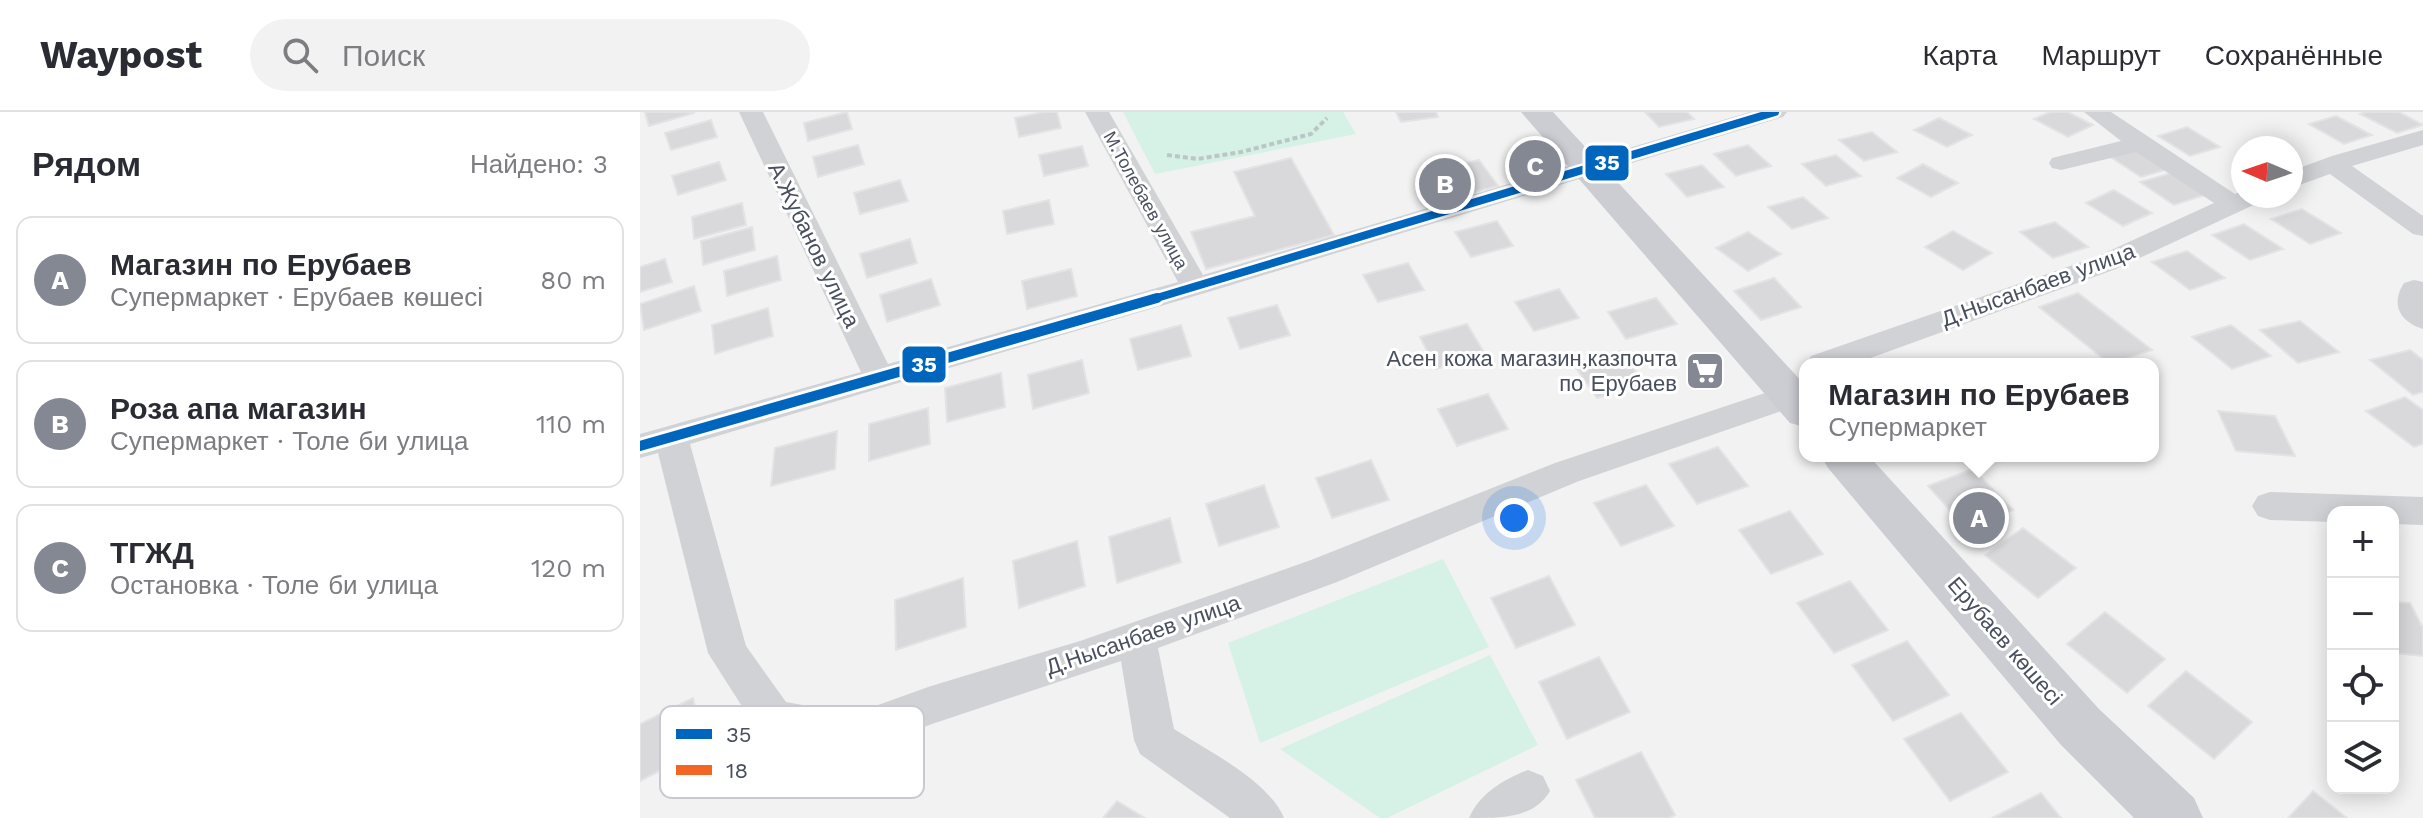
<!DOCTYPE html>
<html lang="ru">
<meta charset="utf-8">
<style>
:root{--surface:#fff;--page:#f2f2f3;--text:#2b2b33;--muted:#7c7c81;--line:#e1e1e2;--accent:#848892}
body{margin:0;font-family:"Work Sans",sans-serif;background:var(--page);color:var(--text)}
.controls{position:absolute;right:24px;bottom:24px;display:grid;overflow:hidden;border-radius:16px;box-shadow:0 4px 20px #0003}
.controls button{width:72px;height:72px;display:grid;place-items:center;padding:0;border:0;border-bottom:2px solid var(--line);background:var(--surface);color:var(--text);font:40px sans-serif}
.compass{position:absolute;left:1591px;top:24px;width:72px;height:72px;border-radius:50%;background:var(--surface);box-shadow:0 4px 20px #0003;rotate:272deg}
.you{position:absolute;left:874px;top:406px;width:28px;height:28px;margin:-20px;border:6px solid #fff;border-radius:50%;background:#1a73e8;box-shadow:0 0 0 12px #1a73e833}
.badge{display:grid;place-items:center;width:52px;height:52px;border-radius:50%;background:var(--accent);color:#fff;font-size:26px;font-weight:700}
.pin{position:absolute;translate:-50% -50%;border:4px solid #fff;box-shadow:0 2px 8px #0006}
.popup{position:absolute;left:1159px;top:246px;width:360px;height:104px;box-sizing:border-box;display:grid;place-content:center;border-radius:16px;background:var(--surface);filter:drop-shadow(0 2px 6px #0005);font-size:26px;white-space:nowrap;color:var(--muted)}
.popup b{font-size:30px;color:var(--text)}
.popup::after{content:'';position:absolute;left:50%;top:100%;margin-left:-16px;border:16px solid transparent;border-top-color:var(--surface)}
.list{margin:0;padding:0;list-style:none}
h2{display:flex;justify-content:space-between;align-items:center;height:104px;margin:0;padding:0 32px;font-size:34px}
h2 small{font-size:26px;font-weight:400;color:var(--muted)}
.list li{display:grid;grid-template-columns:52px 1fr auto;gap:24px;align-items:center;box-sizing:border-box;height:128px;margin:0 16px 16px;padding:0 16px;border:2px solid var(--line);border-radius:16px}
.list b{display:block;font-size:30px;white-space:nowrap}
.list p{margin:0;font-size:26px;white-space:nowrap;color:var(--muted)}
.list em{font-size:26px;font-style:normal;color:var(--muted)}
.icon{flex:none;width:44px;height:44px;fill:none;stroke:currentColor;stroke-width:2;stroke-linecap:round;stroke-linejoin:round}
.map{position:relative;flex:none;width:1783px;height:706px;overflow:hidden}
header{display:flex;align-items:center;gap:48px;box-sizing:border-box;height:112px;padding:0 40px;background:var(--surface);border-bottom:2px solid var(--line)}
header strong{font-size:38px}
nav{display:flex;gap:44px;margin-inline-start:auto;font-size:28px}
.search{width:560px;height:72px;background:var(--page);display:flex;align-items:center;gap:20px;box-sizing:border-box;padding:0 28px;border-radius:44px;color:var(--muted);font-size:30px}
main{display:flex}
aside{flex:1;background:var(--surface)}
.map>svg:first-child{display:block}
</style>
<header>
<strong>Waypost</strong>
<div class="search"><svg class="icon" aria-label="search" viewBox="0 0 24 24"><circle cx="10" cy="10" r="6"/><path d="M15 15l6 6"/></svg>Поиск</div>
<nav><a>Карта</a><a>Маршрут</a><a>Сохранённые</a></nav>
</header>
<main>
<aside>
<h2>Рядом<small>Найдено: 3</small></h2>
<ul class="list">
<li><span class="badge">A</span><div><b>Магазин по Ерубаев</b><p>Супермаркет · Ерубаев көшесі</p></div><em>80 m</em></li>
<li><span class="badge">B</span><div><b>Роза апа магазин</b><p>Супермаркет · Толе би улица</p></div><em>110 m</em></li>
<li><span class="badge">C</span><div><b>ТГЖД</b><p>Остановка · Толе би улица</p></div><em>120 m</em></li>
</ul>
</aside>
<div class="map">
<svg width="1783" height="706" viewBox="0 0 1783 706">
<rect width="100%" height="100%" fill="#f2f2f2"/>
<!-- green -->
<g fill="#d6f1e6">
<path d="M 483,0 L 703,0 L 716,22 L 515,62 Z"/>
<path d="M 803,447 L 849,535 L 620,631 L 588,531 Z"/>
<path d="M 850,543 L 898,633 L 747,706 L 740,706 L 640,637 Z"/>
</g>
<!-- building -->
<g fill="#d9d9db" stroke="#e3e3e5" stroke-width="2">
<path d="M 5,0 L 54,0 L 54,1 L 9,14 Z"/>
<path d="M 207,0 L 212,17 L 168,29 L 164,11 Z"/>
<path d="M 403,0 L 417,0 L 421,16 L 379,25 L 375,6 Z"/>
<path d="M 756,0 L 796,0 L 798,5 L 761,10 Z"/>
<path d="M 1005,0 L 1047,0 L 1054,7 L 1019,15 Z"/>
<path d="M 1410,0 L 1428,0 L 1453,13 L 1428,25 L 1394,7 Z"/>
<path d="M 1726,0 L 1759,0 L 1783,13 L 1757,21 L 1720,2 Z"/>
<path d="M 1696,4 L 1732,23 L 1704,32 L 1669,12 Z"/>
<path d="M 1299,6 L 1332,23 L 1307,35 L 1274,18 Z"/>
<path d="M 71,8 L 77,25 L 31,38 L 25,21 Z"/>
<path d="M 1547,15 L 1580,35 L 1550,44 L 1518,24 Z"/>
<path d="M 1232,20 L 1257,40 L 1224,49 L 1199,28 Z"/>
<path d="M 218,33 L 224,52 L 178,65 L 173,45 Z"/>
<path d="M 1108,33 L 1131,54 L 1096,64 L 1074,42 Z"/>
<path d="M 442,34 L 448,54 L 404,64 L 399,43 Z"/>
<path d="M 1500,35 L 1532,56 L 1501,65 L 1469,44 Z"/>
<path d="M 1196,43 L 1221,64 L 1186,74 L 1162,52 Z"/>
<path d="M 651,46 L 694,123 L 566,157 L 551,120 L 615,104 L 594,60 Z"/>
<path d="M 839,48 L 858,74 L 800,89 L 782,62 Z"/>
<path d="M 79,50 L 86,68 L 38,83 L 32,64 Z"/>
<path d="M 1283,52 L 1318,71 L 1291,85 L 1257,66 Z"/>
<path d="M 1062,53 L 1084,75 L 1047,85 L 1026,62 Z"/>
<path d="M 1531,61 L 1565,83 L 1534,93 L 1500,70 Z"/>
<path d="M 260,68 L 268,89 L 220,102 L 214,81 Z"/>
<path d="M 1474,78 L 1512,101 L 1483,114 L 1446,91 Z"/>
<path d="M 1163,85 L 1188,106 L 1152,117 L 1128,95 Z"/>
<path d="M 409,88 L 414,112 L 367,122 L 363,99 Z"/>
<path d="M 102,91 L 106,113 L 54,127 L 52,105 Z"/>
<path d="M 1662,97 L 1701,121 L 1670,132 L 1631,107 Z"/>
<path d="M 857,109 L 873,134 L 831,145 L 815,120 Z"/>
<path d="M 1415,110 L 1448,135 L 1413,146 L 1380,120 Z"/>
<path d="M 1604,112 L 1643,137 L 1610,148 L 1572,123 Z"/>
<path d="M 112,115 L 115,138 L 63,153 L 61,129 Z"/>
<path d="M 1313,119 L 1352,141 L 1323,158 L 1285,135 Z"/>
<path d="M 1108,120 L 1141,142 L 1108,159 L 1076,136 Z"/>
<path d="M 270,127 L 277,151 L 227,166 L 220,142 Z"/>
<path d="M 1547,139 L 1585,166 L 1550,178 L 1512,150 Z"/>
<path d="M 137,144 L 141,168 L 87,184 L 84,159 Z"/>
<path d="M 25,147 L 32,170 L 0,180 L 0,155 Z"/>
<path d="M 768,151 L 784,178 L 738,190 L 723,163 Z"/>
<path d="M 431,157 L 437,184 L 387,197 L 382,169 Z"/>
<path d="M 1134,166 L 1161,195 L 1121,208 L 1094,179 Z"/>
<path d="M 291,167 L 300,193 L 247,210 L 240,183 Z"/>
<path d="M 54,174 L 61,199 L 4,218 L 0,192 Z"/>
<path d="M 919,177 L 939,206 L 894,219 L 875,190 Z"/>
<path d="M 1438,181 L 1512,238 L 1470,252 L 1399,195 Z"/>
<path d="M 1016,186 L 1037,212 L 986,227 L 968,200 Z"/>
<path d="M 637,193 L 650,223 L 600,237 L 588,206 Z"/>
<path d="M 128,196 L 133,224 L 75,242 L 72,213 Z"/>
<path d="M 1660,209 L 1699,240 L 1658,251 L 1620,218 Z"/>
<path d="M 827,212 L 845,242 L 796,257 L 780,225 Z"/>
<path d="M 541,213 L 551,244 L 498,258 L 490,227 Z"/>
<path d="M 1591,213 L 1631,244 L 1592,257 L 1552,225 Z"/>
<path d="M 1770,238 L 1783,248 L 1783,280 L 1773,283 L 1730,248 Z"/>
<path d="M 981,239 L 1004,271 L 957,286 L 934,253 Z"/>
<path d="M 442,248 L 449,281 L 393,297 L 388,263 Z"/>
<path d="M 361,261 L 365,295 L 307,310 L 305,276 Z"/>
<path d="M 848,282 L 868,317 L 817,334 L 798,297 Z"/>
<path d="M 1765,285 L 1783,298 L 1783,332 L 1774,335 L 1726,299 Z"/>
<path d="M 288,296 L 290,332 L 229,349 L 229,312 Z"/>
<path d="M 1578,299 L 1635,304 L 1655,344 L 1596,339 Z"/>
<path d="M 197,319 L 195,357 L 131,374 L 135,336 Z"/>
<path d="M 1078,335 L 1108,374 L 1057,392 L 1029,352 Z"/>
<path d="M 731,348 L 749,388 L 692,406 L 676,366 Z"/>
<path d="M 1333,357 L 1373,398 L 1327,417 L 1288,374 Z"/>
<path d="M 624,373 L 639,415 L 579,434 L 566,392 Z"/>
<path d="M 1006,373 L 1034,414 L 981,434 L 954,391 Z"/>
<path d="M 1150,399 L 1183,442 L 1131,462 L 1099,418 Z"/>
<path d="M 530,406 L 541,450 L 477,471 L 469,425 Z"/>
<path d="M 1383,416 L 1436,456 L 1398,486 L 1345,443 Z"/>
<path d="M 437,429 L 445,474 L 379,496 L 373,449 Z"/>
<path d="M 909,464 L 935,513 L 876,536 L 851,486 Z"/>
<path d="M 323,466 L 326,515 L 256,538 L 255,488 Z"/>
<path d="M 1210,469 L 1248,518 L 1194,541 L 1157,491 Z"/>
<path d="M 1753,490 L 1770,491 L 1783,516 L 1783,544 L 1753,541 Z"/>
<path d="M 1465,500 L 1525,547 L 1487,581 L 1427,532 Z"/>
<path d="M 1267,529 L 1309,583 L 1253,609 L 1212,553 Z"/>
<path d="M 959,545 L 990,600 L 927,627 L 899,570 Z"/>
<path d="M 1546,559 L 1612,610 L 1574,647 L 1508,594 Z"/>
<path d="M 53,586 L 65,635 L 0,669 L 0,612 Z"/>
<path d="M 1321,601 L 1368,660 L 1310,689 L 1264,627 Z"/>
<path d="M 1001,640 L 1035,703 L 1029,706 L 955,706 L 936,668 Z"/>
<path d="M 1673,679 L 1707,706 L 1648,706 Z"/>
<path d="M 1401,681 L 1421,706 L 1352,706 Z"/>
<path d="M 477,689 L 505,706 L 463,706 Z"/>
</g>
<g fill="none" stroke-linecap="round" stroke-linejoin="round">
<!-- path -->
<path stroke="#bbc7c6" stroke-width="4" stroke-dasharray="5 3" stroke-linecap="butt" d="M 527,43 L 558,47 L 601,40 L 671,22 L 687,6"/>
<!-- minor -->
<g fill="#d0d2d5" fill-rule="evenodd">
<path d="M 99,0 L 123,0 L 248,252 L 538,170 L 445,0 L 469,0 L 563,163 L 1110,0 L 1147,0 L 1143,5 L 565,181 L 50,332 L 106,534 L 146,590 L 213,602 L 291,574 L 440,529 L 671,448 L 915,351 L 1140,276 L 1151,273 L 1162,276 L 1165,287 L 1162,292 L 939,369 L 697,470 L 518,536 L 534,617 C 568,639 629,669 644,706 L 590,706 L 500,642 L 494,628 L 481,549 L 292,612 L 213,642 L 119,621 L 68,541 L 18,341 L 0,346 L 0,322 L 221,260 Z"/>
<path d="M 1444,0 L 1471,0 L 1595,82 L 1603,78 L 1603,84 L 1624,84 L 1620,90 L 1476,157 L 1214,252 L 1167,252 L 1171,244 L 1456,145 L 1574,91 L 1496,40 L 1421,58 L 1412,56 L 1409,51 L 1412,46 L 1481,29 Z"/>
<path d="M 1783,18 L 1783,33 L 1712,54 L 1783,104 L 1783,124 L 1773,122 L 1690,62 L 1651,76 L 1651,59 L 1692,44 Z"/>
<path d="M 1774,168 L 1783,170 L 1783,217 C 1760,210 1750,192 1764,171 Z"/>
<path d="M 1630,380 L 1783,385 L 1783,413 L 1753,412 L 1753,400 L 1693,400 L 1693,410 L 1630,408 L 1618,404 L 1612,394 L 1618,384 Z"/>
<path d="M 888,658 L 903,664 L 910,679 C 894,706 863,706 829,706 C 839,682 864,667 888,658 Z"/>
</g>
<!-- major -->
<g fill="#cbcdd2" fill-rule="evenodd">
<path d="M 881,0 L 913,0 L 1165,273 L 1165,315 L 1150,311 Z"/>
<path d="M 1181,344 L 1229,344 L 1459,597 L 1554,686 L 1563,706 L 1494,706 L 1421,633 L 1188,356 Z"/>
</g>
<!-- bus-1-far1 casing -->
<g stroke="#fff" stroke-width="13">
<path id="bus-1-far1" d="M 510,188 L 1135,0"/>
</g>
<!-- bus-1 casing -->
<g stroke="#fff" stroke-width="16">
<path id="bus-1" d="M 0,334 L 517,186"/>
</g>
<!-- bus-1-far1 -->
<use href="#bus-1-far1" stroke="#0065bd" stroke-width="8"/>
<!-- bus-1 -->
<use href="#bus-1" stroke="#0065bd" stroke-width="10"/>
</g>
<!-- icons -->
<defs>
<g id="supermarket-square" transform="scale(2)"><rect x="-9" y="-9" width="18" height="18" rx="4" fill="#848892" stroke="#fff"/><path d="M-6-5.5h2.5l.6 2H6L4.5 2H-2.5L-4.4-4H-6ZM-1.5 3.2a1.3 1.3 0 1 0 .1 0ZM3 3.2a1.3 1.3 0 1 0 .1 0Z" fill="#fff"/></g>
</defs>
<g fill-rule="evenodd">
<use href="#supermarket-square" x="1065" y="259"/>
</g>
<g text-anchor="middle" dominant-baseline="central" stroke-width="6" stroke-linejoin="round" paint-order="stroke">
<!-- far-street labels -->
<g font-size="18" fill="#484f5f" stroke="#fff">
<text transform="translate(506 88) rotate(61)">М.Толебаев улица</text>
</g>
<!-- street labels -->
<g font-size="22" fill="#484f5f" stroke="#fff">
<text transform="translate(174 133) rotate(64)">А.Жубанов улица</text>
<text transform="translate(1398 173) rotate(-20)">Д.Нысанбаев улица</text>
<text transform="translate(503 523) rotate(-19)">Д.Нысанбаев улица</text>
<text transform="translate(1365 529) rotate(49)">Ерубаев көшесі</text>
</g>
<!-- poi labels -->
<g font-size="22" fill="#484f5f" stroke="#fff" text-anchor="end">
<text x="1037" y="246">Асен кожа магазин,казпочта<tspan x="1037" dy="25">по Ерубаев</tspan></text>
</g>
</g>
<!-- legend -->
<rect x="20" y="594" width="264" height="92" rx="12" fill="#fff" stroke="#c8cacf" stroke-width="2"/>
<rect x="36" y="617" width="36" height="10" fill="#0065bd"/>
<rect x="36" y="653" width="36" height="10" fill="#f26522"/>
<g font-size="22" fill="#484f5f">
<text x="86" y="630">35</text>
<text x="86" y="666">18</text>
</g>
<g stroke="#fff" stroke-width="3">
<rect x="944" y="32" width="46" height="38" rx="8" fill="#0065bd"/>
<rect x="261" y="233" width="46" height="39" rx="8" fill="#0065bd"/>
</g>
<g font-size="22" text-anchor="middle" font-weight="bold" fill="#fff">
<text x="967" y="58">35</text>
<text x="284" y="260">35</text>
</g>
</svg>
<div class="controls">
<button>+</button>
<button>−</button>
<button><svg class="icon" aria-label="locate" viewBox="0 0 24 24"><circle cx="12" cy="12" r="6"/><path d="M12 2v4M12 18v4M2 12h4M18 12h4"/></svg></button>
<button><svg class="icon" aria-label="layers" viewBox="0 0 24 24"><path d="M12 4l9 5-9 5-9-5zM3 14l9 5 9-5"/></svg></button>
</div>
<svg class="compass" viewBox="-18 -18 36 36"><path d="M0-13l5 13h-10z" fill="#e53935"/><path d="M0 13l5-13h-10z" fill="#7c7c81"/></svg>
<div class="you"></div>
<div class="pin badge" style="left:1339px;top:406px">A</div>
<div class="popup"><b>Магазин по Ерубаев</b>Супермаркет</div>
<div class="pin badge" style="left:805px;top:72px">B</div>
<div class="pin badge" style="left:895px;top:54px">C</div>
</div>
</main>
